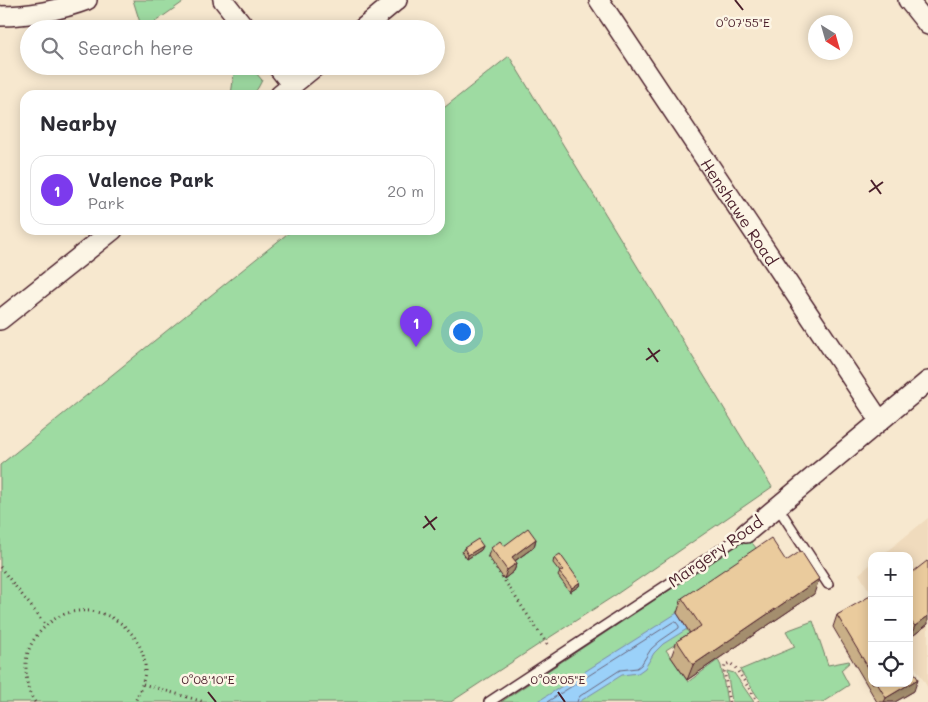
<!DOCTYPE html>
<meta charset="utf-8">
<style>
:root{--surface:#fff;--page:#f2f2f3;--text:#2b2b33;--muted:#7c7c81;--line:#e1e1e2;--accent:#7c3aed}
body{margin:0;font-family:Mali,sans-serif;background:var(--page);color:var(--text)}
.controls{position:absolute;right:15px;bottom:15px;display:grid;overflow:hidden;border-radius:10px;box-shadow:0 2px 12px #0003}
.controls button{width:45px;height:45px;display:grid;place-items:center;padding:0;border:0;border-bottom:1px solid var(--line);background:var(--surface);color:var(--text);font:25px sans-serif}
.compass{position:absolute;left:808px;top:15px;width:45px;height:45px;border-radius:50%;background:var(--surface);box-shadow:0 2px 12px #0003;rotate:143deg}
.you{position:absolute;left:461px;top:331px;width:18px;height:18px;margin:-12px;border:4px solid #fff;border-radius:50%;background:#1a73e8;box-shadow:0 0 0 8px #1a73e833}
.badge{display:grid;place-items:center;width:32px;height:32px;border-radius:50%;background:var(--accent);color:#fff;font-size:16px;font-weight:700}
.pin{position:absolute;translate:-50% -41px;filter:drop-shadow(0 1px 2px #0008)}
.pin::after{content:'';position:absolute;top:26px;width:18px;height:15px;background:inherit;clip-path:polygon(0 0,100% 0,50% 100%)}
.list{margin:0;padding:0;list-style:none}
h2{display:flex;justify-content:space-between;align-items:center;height:65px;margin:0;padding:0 20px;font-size:21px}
h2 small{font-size:16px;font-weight:400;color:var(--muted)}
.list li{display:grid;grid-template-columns:32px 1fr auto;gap:15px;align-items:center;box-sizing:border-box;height:70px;margin:0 10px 10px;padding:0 10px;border:1px solid var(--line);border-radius:15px}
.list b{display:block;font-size:19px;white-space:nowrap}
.list p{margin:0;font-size:16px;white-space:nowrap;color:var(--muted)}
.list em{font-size:16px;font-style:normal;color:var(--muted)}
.icon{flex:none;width:28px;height:28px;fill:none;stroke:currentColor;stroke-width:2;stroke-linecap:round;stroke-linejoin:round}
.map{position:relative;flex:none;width:928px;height:702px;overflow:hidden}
.search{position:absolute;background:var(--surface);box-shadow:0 2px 12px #0003;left:20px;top:20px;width:425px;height:55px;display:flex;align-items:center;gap:12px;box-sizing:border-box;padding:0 18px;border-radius:28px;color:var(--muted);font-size:19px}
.panel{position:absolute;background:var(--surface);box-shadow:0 2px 12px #0003;left:20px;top:90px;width:425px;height:145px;border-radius:15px}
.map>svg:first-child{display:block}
</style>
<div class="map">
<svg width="928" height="702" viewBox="0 0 928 702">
<rect width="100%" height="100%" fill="#f7e8cf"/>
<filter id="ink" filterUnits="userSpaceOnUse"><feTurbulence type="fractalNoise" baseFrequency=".02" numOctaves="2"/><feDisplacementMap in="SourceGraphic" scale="10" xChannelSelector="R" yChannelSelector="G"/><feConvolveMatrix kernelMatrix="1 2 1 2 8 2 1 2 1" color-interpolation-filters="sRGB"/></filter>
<g filter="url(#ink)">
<!-- built -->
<g fill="#f0dbbd">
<path d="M 928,518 L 928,688 L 909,657 L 909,556 L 881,556 Z"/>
<path d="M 872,563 L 872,595 L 859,574 Z"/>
</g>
<!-- green -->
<g fill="#9edba2" stroke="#747d66">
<path d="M 133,0 L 186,0 L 145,29 L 142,29 Z"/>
<path d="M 509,56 L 772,487 L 614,596 L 544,641 L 451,702 L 0,702 L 0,465 L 292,230 L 440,230 L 440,111 Z"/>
<path d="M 235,66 L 250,66 L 262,80 C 254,98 250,95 231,95 Z"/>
<path d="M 748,538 L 761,554 L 676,612 L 690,635 L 666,650 L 688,682 L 718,660 L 721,666 L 727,702 L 501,702 Z"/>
<path d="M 813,621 L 828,665 L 849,661 L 850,662 L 841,670 L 849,685 L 823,702 L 761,702 L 740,670 L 795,647 L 786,631 Z"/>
<path d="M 727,671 L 734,673 L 754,702 L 732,702 Z"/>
</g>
<!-- water -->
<path fill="#9bd1f9" stroke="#7b8aa7" d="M 677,613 L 687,629 L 663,644 L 654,653 L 645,668 L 638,673 L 622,675 L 579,702 L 537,702 Z"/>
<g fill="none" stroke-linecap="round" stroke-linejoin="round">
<!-- shore -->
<path stroke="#6a667d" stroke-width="1" d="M 547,702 L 673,622 L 676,622 L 679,626 L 679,628 L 660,641 L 651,649 L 641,665 L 637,668 L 620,670 L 580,696 L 578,699 L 577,702"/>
<!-- lane casing -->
<g stroke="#4a1f2b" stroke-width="12">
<g id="lane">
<path d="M 777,506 L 828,584"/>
<path d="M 489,702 L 746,533"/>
</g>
</g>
<!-- street casing -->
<g stroke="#4a1f2b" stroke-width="22">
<g id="street">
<path d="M 223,0 L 246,29"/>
<path id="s1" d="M 599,0 L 880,421"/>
<path d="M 908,0 L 928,25"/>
<path d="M 0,16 C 28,16 61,10 87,0"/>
<path d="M 362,29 L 397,0"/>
<path d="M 277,66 L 292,85"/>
<path d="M 280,95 L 316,66"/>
<path d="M 0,320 L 113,230"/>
<path d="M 746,533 L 928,381"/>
</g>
</g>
<!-- path -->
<g stroke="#4a1f2b" stroke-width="3" stroke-dasharray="1 4" stroke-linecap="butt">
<path d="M 488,556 L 549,647"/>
<path d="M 0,567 L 46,625"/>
<path d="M 143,684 L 204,702"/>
<path d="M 35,702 C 27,692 26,678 26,665 C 26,654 31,642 38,634 C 45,626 53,619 62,615 C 98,600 141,626 145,665 C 146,678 140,690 135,702"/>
<path d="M 729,702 L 724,670 L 725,665 L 730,663 L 735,667 L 758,702"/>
</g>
<!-- lane -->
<use href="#lane" stroke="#fcf5e5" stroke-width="9"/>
<!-- street -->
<use href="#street" stroke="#fcf5e5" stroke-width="19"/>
</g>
<!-- wall -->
<g fill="#c9af87" stroke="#4a1f2b">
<path d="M 536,539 L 534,547 L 515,561 L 517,563 L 514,571 L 504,579 L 488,556 L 491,548 Z"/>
<path d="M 483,546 L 481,550 L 467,559 L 462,552 L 464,548 Z"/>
<path d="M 554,558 L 580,582 L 579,586 L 570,592 L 558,576 L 560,572 L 553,563 Z"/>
<path d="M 786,561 L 814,594 L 687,680 L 671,657 L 677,641 L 690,633 L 677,613 L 682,598 Z"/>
<path d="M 909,575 L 928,624 L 910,638 L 909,637 Z"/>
<path d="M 872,600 L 872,683 L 909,683 L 914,691 L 895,702 L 877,702 L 833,627 L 837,615 Z"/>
</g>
<!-- shaded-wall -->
<g fill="#a48e6e" stroke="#4a1f2b">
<path d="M 536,539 L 534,547 L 509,565 L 512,557 Z"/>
<path d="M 483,546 L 481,550 L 467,559 L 468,555 Z"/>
<path d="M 517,563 L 514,571 L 504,579 L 507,570 Z"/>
<path d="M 819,579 L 814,594 L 687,680 L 693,665 Z"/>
<path d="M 580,582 L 579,586 L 570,592 L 572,588 Z"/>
<path d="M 928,616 L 928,624 L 910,638 L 915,626 Z"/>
<path d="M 918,679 L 914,691 L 895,702 L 884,702 L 886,698 Z"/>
</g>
<!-- building -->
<g fill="#eacb9d" stroke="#4a1f2b">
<path d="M 528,528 L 536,539 L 512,557 L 517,563 L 507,570 L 491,548 L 500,541 L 504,546 Z"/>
<path d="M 771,538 L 786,561 L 801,551 L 819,579 L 693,665 L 677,641 L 701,626 L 682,598 Z"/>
<path d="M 478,539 L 483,546 L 468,555 L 464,548 Z"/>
<path d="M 560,554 L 580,582 L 572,588 L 559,572 L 563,570 L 554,558 Z"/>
<path d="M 927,561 L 928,562 L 928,616 L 915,626 L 909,619 L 909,575 Z"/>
<path d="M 870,596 L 872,600 L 872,674 L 837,615 Z"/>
<path d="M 909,664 L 918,679 L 886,698 L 877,683 L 909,683 Z"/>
</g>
</g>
<!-- ticks -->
<path fill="none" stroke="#4a1f2b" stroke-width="2" d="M 735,0 L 743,10M 871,180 L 881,194M 869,192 L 883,182M 648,348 L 658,362M 646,360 L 660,350M 425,516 L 435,530M 423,528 L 437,517M 208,692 L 216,702M 558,692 L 565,702"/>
<g text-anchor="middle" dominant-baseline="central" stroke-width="5" stroke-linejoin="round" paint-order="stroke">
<!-- street labels -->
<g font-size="16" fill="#4a1f2b" stroke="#fcf5e5">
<text stroke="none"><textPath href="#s1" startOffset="254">Henshawe Road</textPath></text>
<text transform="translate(715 551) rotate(-35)">Margery Road</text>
</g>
</g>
<g font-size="12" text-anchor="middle" fill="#4a1f2b" stroke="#fcf5e5" stroke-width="5" stroke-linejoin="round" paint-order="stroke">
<text x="743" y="27">0°07'55"E</text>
<text x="208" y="684">0°08'10"E</text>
<text x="558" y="684">0°08'05"E</text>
</g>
</svg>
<div class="controls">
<button>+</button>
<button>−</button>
<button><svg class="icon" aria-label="locate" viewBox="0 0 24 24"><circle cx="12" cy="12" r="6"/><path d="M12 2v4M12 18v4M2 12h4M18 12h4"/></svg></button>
</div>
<svg class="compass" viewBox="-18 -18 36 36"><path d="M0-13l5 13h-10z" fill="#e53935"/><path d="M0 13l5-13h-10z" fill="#7c7c81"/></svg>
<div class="you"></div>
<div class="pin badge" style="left:416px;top:347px">1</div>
<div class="search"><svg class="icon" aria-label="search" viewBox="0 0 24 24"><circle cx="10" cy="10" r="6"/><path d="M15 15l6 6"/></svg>Search here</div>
<section class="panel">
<h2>Nearby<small></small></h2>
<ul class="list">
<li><span class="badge">1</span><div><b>Valence Park</b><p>Park</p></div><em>20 m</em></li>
</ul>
</section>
</div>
